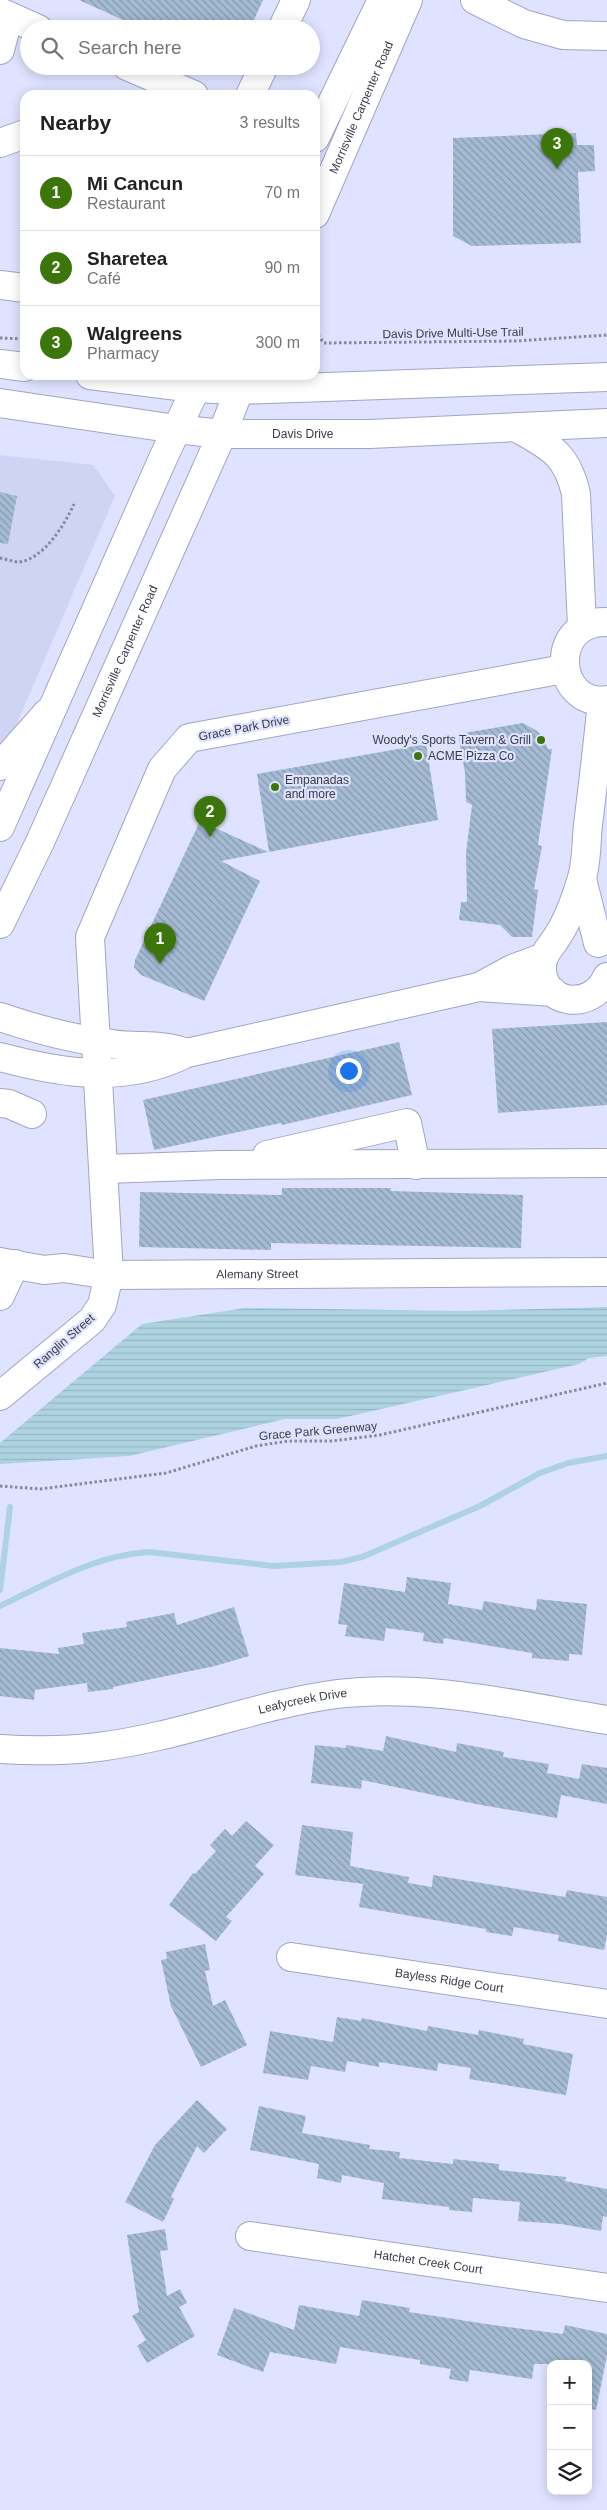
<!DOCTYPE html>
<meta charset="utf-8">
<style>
:root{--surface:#fff;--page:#f6f6f6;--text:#202124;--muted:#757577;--line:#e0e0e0;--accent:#3c760a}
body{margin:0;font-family:Helvetica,sans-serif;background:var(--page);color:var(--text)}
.controls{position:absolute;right:15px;bottom:15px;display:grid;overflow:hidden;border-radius:10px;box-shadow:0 2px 12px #0003}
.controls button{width:45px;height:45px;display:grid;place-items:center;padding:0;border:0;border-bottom:1px solid var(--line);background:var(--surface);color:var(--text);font:25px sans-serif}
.you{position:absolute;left:348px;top:1070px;width:18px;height:18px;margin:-12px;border:4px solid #fff;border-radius:50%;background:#1a73e8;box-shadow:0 0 0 8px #1a73e833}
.badge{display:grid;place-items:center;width:32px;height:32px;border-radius:50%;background:var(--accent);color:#fff;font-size:16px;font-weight:700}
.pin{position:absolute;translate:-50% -41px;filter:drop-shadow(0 1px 2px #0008)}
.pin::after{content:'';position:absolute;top:26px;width:18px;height:15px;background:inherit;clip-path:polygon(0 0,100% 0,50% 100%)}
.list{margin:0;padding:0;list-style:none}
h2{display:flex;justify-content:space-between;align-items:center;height:65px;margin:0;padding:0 20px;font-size:21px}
h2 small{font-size:16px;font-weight:400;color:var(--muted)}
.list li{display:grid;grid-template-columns:32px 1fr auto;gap:15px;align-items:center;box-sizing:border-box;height:75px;padding:0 20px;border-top:1px solid var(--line)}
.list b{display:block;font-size:19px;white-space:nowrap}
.list p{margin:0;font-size:16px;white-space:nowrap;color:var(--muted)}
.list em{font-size:16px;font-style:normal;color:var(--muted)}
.icon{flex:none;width:28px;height:28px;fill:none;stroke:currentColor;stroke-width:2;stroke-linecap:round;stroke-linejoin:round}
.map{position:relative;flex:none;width:607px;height:2510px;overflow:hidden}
.search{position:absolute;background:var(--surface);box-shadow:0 2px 12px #0003;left:20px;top:20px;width:300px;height:55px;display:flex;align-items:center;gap:12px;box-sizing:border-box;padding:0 18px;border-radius:28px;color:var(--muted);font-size:19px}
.panel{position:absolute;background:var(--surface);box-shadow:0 2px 12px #0003;left:20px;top:90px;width:300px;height:290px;border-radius:15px}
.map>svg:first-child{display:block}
</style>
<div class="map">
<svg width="607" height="2510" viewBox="0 0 607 2510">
<defs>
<pattern id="water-rules" width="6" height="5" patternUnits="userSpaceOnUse" patternTransform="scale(1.25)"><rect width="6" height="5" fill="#aed3e0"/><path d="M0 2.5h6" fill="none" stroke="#96b6c2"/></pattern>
<pattern id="building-back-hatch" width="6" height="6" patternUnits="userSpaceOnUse" patternTransform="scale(1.25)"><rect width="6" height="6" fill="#a4bbd3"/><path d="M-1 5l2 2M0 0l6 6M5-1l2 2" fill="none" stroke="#8799ad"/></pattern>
</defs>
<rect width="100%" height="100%" fill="#dfe3ff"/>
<!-- built -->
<path fill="#cfd4f4" d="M 0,455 L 93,465 L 115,496 L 0,763 Z"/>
<!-- water -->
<path fill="url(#water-rules)" d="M 607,1307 L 607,1356 L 589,1358 L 579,1364 L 337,1419 L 285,1419 L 129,1456 L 0,1464 L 0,1443 L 142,1324 L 245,1308 L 463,1311 Z"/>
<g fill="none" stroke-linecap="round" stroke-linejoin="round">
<!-- stream -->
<g stroke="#aed3e0" stroke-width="6">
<path d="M 0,1590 L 10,1507"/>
<path d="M 0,1606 C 48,1583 96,1555 149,1552 L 274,1566 L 341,1562 L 362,1557 L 480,1506 L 540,1473 L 568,1463 L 607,1456"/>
</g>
</g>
<!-- building -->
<g fill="url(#building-back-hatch)">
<path d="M 79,0 L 263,0 L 250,29 L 143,29 Z"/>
<path d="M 576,133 L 577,145 L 594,145 L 595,171 L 578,172 L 581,243 L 472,246 L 453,236 L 453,138 Z"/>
<path d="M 0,492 L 17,496 L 8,544 L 0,543 Z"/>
<path d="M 523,723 L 537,731 L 543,737 L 548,749 L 552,749 L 538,845 L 542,846 L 534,889 L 538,890 L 532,937 L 512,937 L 500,925 L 459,920 L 461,902 L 467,902 L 466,853 L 472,805 L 466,802 L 465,773 L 458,734 Z"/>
<path d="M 426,744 L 438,820 L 269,852 L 257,774 Z"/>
<path d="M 200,821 L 268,852 L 221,861 L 260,881 L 204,1001 L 141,975 L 134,967 L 135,960 Z"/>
<path d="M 607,1022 L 607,1105 L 498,1113 L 492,1029 Z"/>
<path d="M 399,1042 L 412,1095 L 282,1125 L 281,1123 L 154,1150 L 143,1100 Z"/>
<path d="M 282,1188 L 391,1188 L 391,1191 L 523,1195 L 521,1248 L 271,1243 L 271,1250 L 139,1247 L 140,1192 L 282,1195 Z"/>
<path d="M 407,1577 L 451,1583 L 448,1604 L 482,1610 L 484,1601 L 536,1610 L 537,1599 L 587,1604 L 582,1655 L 569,1654 L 569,1661 L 532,1658 L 532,1653 L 444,1638 L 443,1644 L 423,1641 L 424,1633 L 386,1628 L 384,1641 L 345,1636 L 347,1625 L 338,1624 L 344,1583 L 405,1592 Z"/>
<path d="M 234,1607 L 249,1656 L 215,1666 L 113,1687 L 113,1689 L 88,1692 L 87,1683 L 35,1690 L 34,1700 L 0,1696 L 0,1648 L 59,1654 L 58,1648 L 84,1644 L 82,1633 L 127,1627 L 126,1622 L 174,1613 L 177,1625 Z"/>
<path d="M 386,1736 L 456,1752 L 457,1743 L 504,1752 L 503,1757 L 549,1764 L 547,1773 L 579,1779 L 582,1764 L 607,1768 L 607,1804 L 561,1795 L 557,1818 L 481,1805 L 362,1780 L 361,1789 L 311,1783 L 315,1745 L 346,1748 L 346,1745 L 383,1751 Z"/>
<path d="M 246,1821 L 274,1845 L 255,1866 L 264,1874 L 226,1917 L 232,1921 L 216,1941 L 169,1905 L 193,1873 L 195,1874 L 216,1851 L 210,1845 L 225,1829 L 232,1836 Z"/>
<path d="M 302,1825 L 353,1832 L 350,1866 L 409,1877 L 408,1883 L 432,1887 L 433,1875 L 565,1897 L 567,1890 L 607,1897 L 607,1935 L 604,1950 L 558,1941 L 559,1935 L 514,1927 L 512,1936 L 486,1932 L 486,1929 L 359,1907 L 363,1884 L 295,1875 Z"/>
<path d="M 205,1944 L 210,1970 L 205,1971 L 213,2006 L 225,2000 L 247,2045 L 201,2067 L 171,2006 L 161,1960 L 167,1959 L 166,1952 Z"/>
<path d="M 337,2017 L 361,2021 L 362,2018 L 427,2031 L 428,2026 L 478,2035 L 479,2030 L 524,2039 L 523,2044 L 573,2054 L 566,2095 L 469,2079 L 471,2068 L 438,2063 L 437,2071 L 379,2062 L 379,2067 L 347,2061 L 345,2072 L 311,2066 L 308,2080 L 263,2073 L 270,2031 L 333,2042 Z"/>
<path d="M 197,2100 L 227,2129 L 204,2153 L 197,2146 L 171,2197 L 174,2199 L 163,2222 L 125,2202 L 155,2145 Z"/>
<path d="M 259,2106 L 306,2116 L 302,2133 L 370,2145 L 369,2149 L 400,2152 L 399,2158 L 453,2164 L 453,2159 L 499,2164 L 499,2170 L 566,2177 L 565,2181 L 607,2189 L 607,2217 L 603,2216 L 601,2231 L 561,2224 L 518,2221 L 520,2202 L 473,2198 L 472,2212 L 449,2210 L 449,2207 L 382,2199 L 384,2183 L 342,2175 L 341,2183 L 317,2178 L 319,2164 L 250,2150 Z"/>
<path d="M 165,2229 L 168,2250 L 160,2251 L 167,2296 L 180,2289 L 187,2303 L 179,2307 L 195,2336 L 147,2363 L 137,2346 L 146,2340 L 132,2316 L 139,2312 L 127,2235 Z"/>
<path d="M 362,2300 L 410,2308 L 409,2312 L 493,2325 L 563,2334 L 565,2325 L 607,2334 L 607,2355 L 596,2410 L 588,2409 L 588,2364 L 534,2364 L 532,2379 L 470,2370 L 468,2382 L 449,2379 L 451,2369 L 420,2364 L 420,2360 L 340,2347 L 336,2364 L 270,2352 L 263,2372 L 217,2355 L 234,2308 L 294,2330 L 299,2305 L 359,2316 Z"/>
</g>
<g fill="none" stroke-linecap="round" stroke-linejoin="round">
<!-- minor casing -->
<g stroke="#a0a5c5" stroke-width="30">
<g id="minor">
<path d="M 475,0 L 524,24 L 563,35 L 607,36"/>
<path d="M 0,12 L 38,29"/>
<path d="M 282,29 L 296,0"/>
<path d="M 0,50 L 9,16"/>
<path d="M 127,66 L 194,95"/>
<path d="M 250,95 L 264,66"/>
<path d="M 0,143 L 25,134"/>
<path d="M 0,285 L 25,288"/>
<path d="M 517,428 C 551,447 567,454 576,494 L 582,627"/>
<path d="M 607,622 C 547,620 555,708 607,700"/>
<path id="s1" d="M 564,669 L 189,738 L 162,769 L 90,937 L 109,1275 L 607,1272"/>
<path d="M 602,701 C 598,742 593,784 588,825 C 586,843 587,864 581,881 C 575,901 567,923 555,940 C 549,949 542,955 542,967 C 541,1005 592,1012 607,977"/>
<path d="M 0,766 L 47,713"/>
<path d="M 582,879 L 598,943"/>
<path d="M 479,987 L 512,969 L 544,957"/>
<path d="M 0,1017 C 38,1030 71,1039 112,1044 C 139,1048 161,1043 187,1053"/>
<path d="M 0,1057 C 64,1074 126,1084 187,1053 L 479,987 L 553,992"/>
<path d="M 0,1103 L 9,1104 L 32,1114"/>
<path d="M 267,1155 L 407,1123 L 416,1165"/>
<path d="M 104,1169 L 221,1165 L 607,1163"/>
<path d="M 0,1262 L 44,1270 L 64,1268 L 109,1275 L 102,1305 L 92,1320 L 0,1396"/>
<path d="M 0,1296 L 15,1264"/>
<path id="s2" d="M 0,1749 C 32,1751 66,1751 98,1747 C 179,1737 256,1705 337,1694 C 427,1683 519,1706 607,1720"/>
<path id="s3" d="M 291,1957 L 607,2004"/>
<path id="s4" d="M 250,2236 L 607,2288"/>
</g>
</g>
<!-- major casing -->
<g stroke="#a0a5c5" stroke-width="30">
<g id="major">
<path d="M 315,138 L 382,0"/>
<path id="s5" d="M 315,214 L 408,0"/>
<path d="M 0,364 L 25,367"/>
<path d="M 90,375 L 194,388 L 238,390 L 607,377"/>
<path id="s6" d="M 0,403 L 176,429 L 222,434 L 370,434 L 607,423"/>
<path d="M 0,827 L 164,456 L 202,375"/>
<path id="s7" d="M 0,924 L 40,842 L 222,434 L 245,375"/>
</g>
</g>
<!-- path -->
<g stroke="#85889c" stroke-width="3" stroke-dasharray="2.5 2.5" stroke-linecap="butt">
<path d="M 315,331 L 324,343 L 517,341 L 607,335"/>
<path d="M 0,338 L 25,339"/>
<path d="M 0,558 C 6,559 14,562 19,562 C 44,559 65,524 74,504"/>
<path d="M 0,1486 L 40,1489 L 166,1473 L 256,1446 L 288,1441 L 332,1441 L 380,1435 L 607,1383"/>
</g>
<!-- minor -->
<use href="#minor" stroke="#fff" stroke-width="28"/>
<!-- major -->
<use href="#major" stroke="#fff" stroke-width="28"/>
</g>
<!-- markers -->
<g fill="#3c760a" stroke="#dfe3ff" stroke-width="2">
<circle cx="541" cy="740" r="5"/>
<circle cx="418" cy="756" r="5"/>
<circle cx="275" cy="787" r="5"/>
</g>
<g text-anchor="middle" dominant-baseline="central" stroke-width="4.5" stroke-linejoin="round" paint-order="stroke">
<!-- street labels -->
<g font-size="12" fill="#393b48" stroke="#dfe3ff">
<text stroke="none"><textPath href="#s5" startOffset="116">Morrisville Carpenter Road</textPath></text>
<text transform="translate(453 333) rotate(-1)">Davis Drive Multi-Use Trail</text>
<text stroke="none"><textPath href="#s6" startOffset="305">Davis Drive</textPath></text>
<text stroke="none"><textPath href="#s7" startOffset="300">Morrisville Carpenter Road</textPath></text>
<text transform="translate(244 728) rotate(-11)">Grace Park Drive</text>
<text stroke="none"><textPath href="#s1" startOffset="1092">Alemany Street</textPath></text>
<text transform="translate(64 1341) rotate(-41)">Ranglin Street</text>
<text transform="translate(318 1431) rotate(-5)">Grace Park Greenway</text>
<text stroke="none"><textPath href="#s2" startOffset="308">Leafycreek Drive</textPath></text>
<text stroke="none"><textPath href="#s3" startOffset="160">Bayless Ridge Court</textPath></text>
<text stroke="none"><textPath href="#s4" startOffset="180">Hatchet Creek Court</textPath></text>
</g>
<!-- poi labels -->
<g font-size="12" fill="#393b48" stroke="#dfe3ff" text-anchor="start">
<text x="531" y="740" text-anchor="end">Woody's Sports Tavern &amp; Grill</text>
<text x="428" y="756">ACME Pizza Co</text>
<text x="285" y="780">Empanadas<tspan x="285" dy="14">and more</tspan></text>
</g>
</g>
</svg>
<div class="controls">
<button>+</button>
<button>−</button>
<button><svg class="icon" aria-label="layers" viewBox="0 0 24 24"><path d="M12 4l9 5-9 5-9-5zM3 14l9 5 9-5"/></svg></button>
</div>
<div class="you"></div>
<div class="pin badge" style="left:160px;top:964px">1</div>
<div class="pin badge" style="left:210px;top:837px">2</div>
<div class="pin badge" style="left:557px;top:169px">3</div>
<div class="search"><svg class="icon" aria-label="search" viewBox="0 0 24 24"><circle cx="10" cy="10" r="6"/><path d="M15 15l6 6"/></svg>Search here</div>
<section class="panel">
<h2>Nearby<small>3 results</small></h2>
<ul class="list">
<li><span class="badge">1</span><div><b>Mi Cancun</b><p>Restaurant</p></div><em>70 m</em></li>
<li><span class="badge">2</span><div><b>Sharetea</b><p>Café</p></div><em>90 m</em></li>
<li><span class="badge">3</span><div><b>Walgreens</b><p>Pharmacy</p></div><em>300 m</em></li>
</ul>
</section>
</div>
